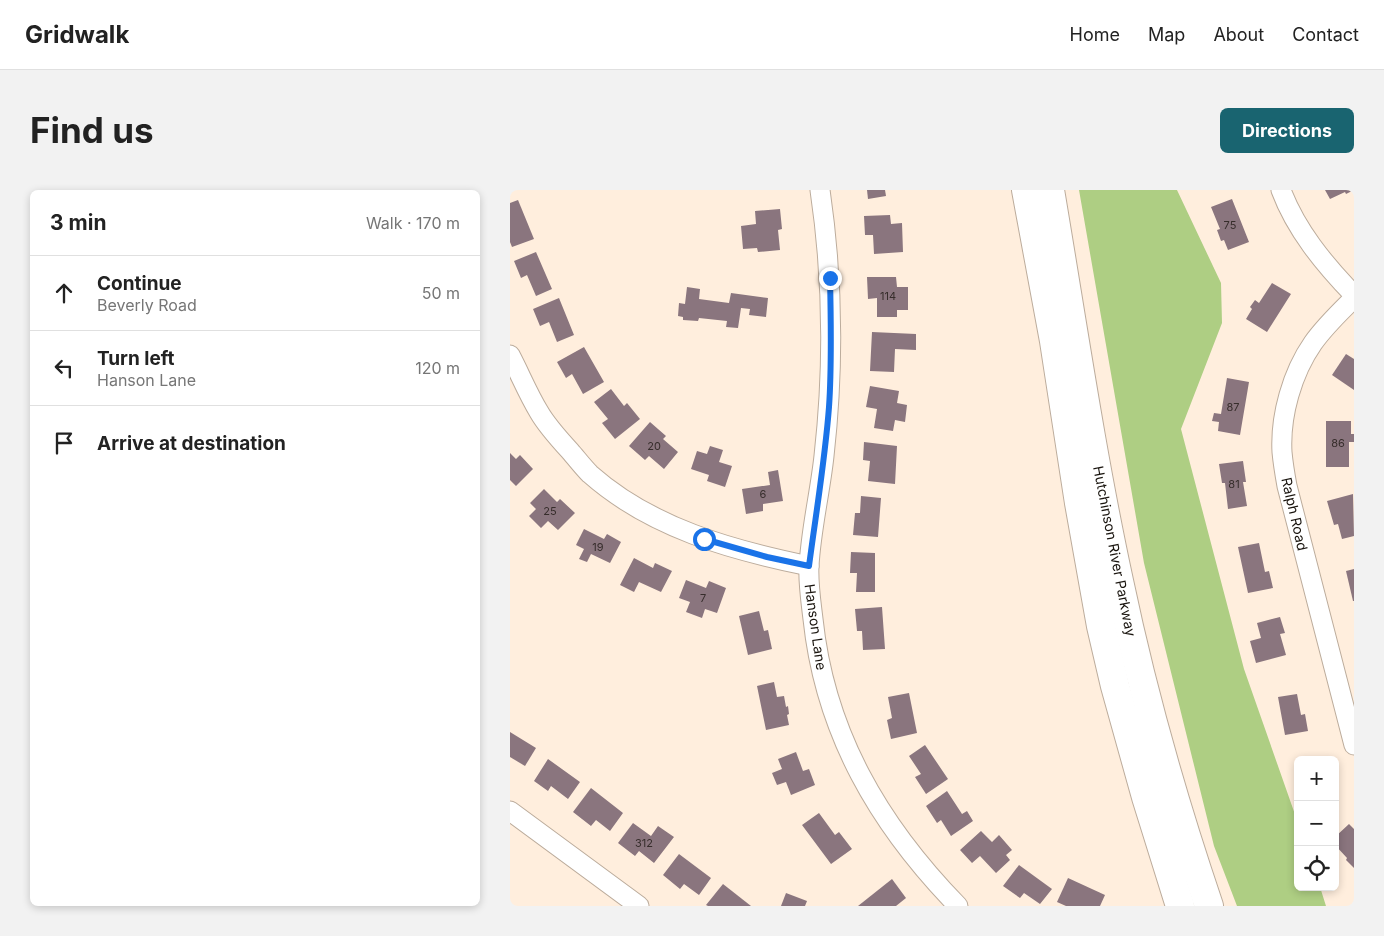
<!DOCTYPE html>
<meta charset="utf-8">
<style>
:root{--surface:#fff;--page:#f2f2f2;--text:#222;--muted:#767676;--line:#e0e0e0;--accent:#196470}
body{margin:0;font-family:Inter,sans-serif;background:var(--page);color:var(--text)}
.controls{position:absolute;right:15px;bottom:15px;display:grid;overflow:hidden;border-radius:8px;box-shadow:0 2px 8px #0003}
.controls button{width:45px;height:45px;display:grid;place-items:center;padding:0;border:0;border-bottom:1px solid var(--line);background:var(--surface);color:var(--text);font:25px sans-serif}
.stop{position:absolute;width:15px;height:15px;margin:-11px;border:4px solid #1a73e8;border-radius:50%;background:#fff}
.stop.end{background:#1a73e8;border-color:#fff;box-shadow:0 1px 5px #0008}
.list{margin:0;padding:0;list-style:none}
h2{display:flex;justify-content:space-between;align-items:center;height:65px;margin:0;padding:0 20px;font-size:21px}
h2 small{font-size:16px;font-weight:400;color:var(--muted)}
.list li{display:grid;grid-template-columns:32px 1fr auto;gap:15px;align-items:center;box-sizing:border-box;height:75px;padding:0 20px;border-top:1px solid var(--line)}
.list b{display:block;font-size:19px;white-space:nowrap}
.list p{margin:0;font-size:16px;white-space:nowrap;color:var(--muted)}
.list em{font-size:16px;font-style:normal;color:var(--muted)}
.icon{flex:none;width:28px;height:28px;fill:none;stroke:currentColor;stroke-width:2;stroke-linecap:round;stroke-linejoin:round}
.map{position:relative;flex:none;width:844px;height:716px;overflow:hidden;border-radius:8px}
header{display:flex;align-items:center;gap:30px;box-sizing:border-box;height:70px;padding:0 25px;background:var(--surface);border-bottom:1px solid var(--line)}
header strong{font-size:24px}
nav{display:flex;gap:28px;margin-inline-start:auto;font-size:18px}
.intro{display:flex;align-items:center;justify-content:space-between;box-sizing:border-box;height:120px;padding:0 30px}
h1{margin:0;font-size:35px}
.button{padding:12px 22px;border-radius:8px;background:var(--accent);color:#fff;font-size:18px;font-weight:700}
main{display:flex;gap:30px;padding:0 30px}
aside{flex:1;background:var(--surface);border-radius:8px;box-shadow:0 2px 8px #0003}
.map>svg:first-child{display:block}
</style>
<header>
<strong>Gridwalk</strong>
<nav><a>Home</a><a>Map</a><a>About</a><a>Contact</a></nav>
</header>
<div class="intro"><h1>Find us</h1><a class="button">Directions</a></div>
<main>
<aside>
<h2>3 min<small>Walk · 170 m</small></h2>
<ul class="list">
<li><svg class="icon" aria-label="ahead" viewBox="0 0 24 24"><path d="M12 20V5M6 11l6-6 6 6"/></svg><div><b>Continue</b><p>Beverly Road</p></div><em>50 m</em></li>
<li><svg class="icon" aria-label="left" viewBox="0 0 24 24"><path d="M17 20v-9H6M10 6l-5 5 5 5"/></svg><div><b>Turn left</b><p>Hanson Lane</p></div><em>120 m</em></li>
<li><svg class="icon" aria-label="arrive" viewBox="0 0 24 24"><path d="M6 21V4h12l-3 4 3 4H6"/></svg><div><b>Arrive at destination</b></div></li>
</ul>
</aside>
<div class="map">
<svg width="844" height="716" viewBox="0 0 844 716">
<rect width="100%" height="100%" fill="#fed"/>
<!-- forest -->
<path fill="#aece83" d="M 569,0 L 667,0 L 711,93 L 712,133 L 671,239 L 734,479 L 788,633 L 788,697 L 810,697 L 816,716 L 727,716 L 704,656 L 634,373 Z"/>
<!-- building -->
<g fill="#8a757e">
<path d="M 357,0 L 375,0 L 376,6 L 358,9 Z"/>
<path d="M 815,0 L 844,0 L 836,4 L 835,2 L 820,9 Z"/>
<path d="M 722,9 L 739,52 L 718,60 L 714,50 L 711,51 L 707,40 L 710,39 L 701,17 Z"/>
<path d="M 8,10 L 24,49 L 2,57 L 0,52 L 0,13 Z"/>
<path d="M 270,19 L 272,39 L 268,40 L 270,60 L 248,62 L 247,58 L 233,59 L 231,36 L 246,34 L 245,21 Z"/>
<path d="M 380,25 L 381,34 L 392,33 L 393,62 L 364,64 L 363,45 L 355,45 L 354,26 Z"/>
<path d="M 26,62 L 42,99 L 26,106 L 17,85 L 11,88 L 4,71 Z"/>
<path d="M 357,87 L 386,87 L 387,97 L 398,97 L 398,120 L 387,120 L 387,127 L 367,127 L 367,108 L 358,109 Z"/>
<path d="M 762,93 L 781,104 L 757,142 L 736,129 L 742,119 L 740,117 L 745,110 L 749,113 Z"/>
<path d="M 177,97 L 190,99 L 189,109 L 219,113 L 221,103 L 258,108 L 256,127 L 239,125 L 240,119 L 231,118 L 228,138 L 216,137 L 217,131 L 189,128 L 188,131 L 173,130 L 173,127 L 168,126 L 169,113 L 175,114 Z"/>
<path d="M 49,108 L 64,145 L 47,152 L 39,132 L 30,136 L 23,119 Z"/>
<path d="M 362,142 L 406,144 L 406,160 L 385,159 L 384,182 L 360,181 Z"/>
<path d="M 74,157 L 94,192 L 73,204 L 62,184 L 56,188 L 47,172 Z"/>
<path d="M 836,164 L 844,169 L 844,200 L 822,185 Z"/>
<path d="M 717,188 L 739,192 L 730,245 L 708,241 L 709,232 L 702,231 L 704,223 L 711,224 Z"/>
<path d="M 360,196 L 389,201 L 387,213 L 397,215 L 395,232 L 385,230 L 383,241 L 364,238 L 367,219 L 356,217 Z"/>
<path d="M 101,199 L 114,216 L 117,213 L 130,229 L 105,249 L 92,233 L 98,229 L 84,212 Z"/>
<path d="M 816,231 L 841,231 L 841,244 L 844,244 L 844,252 L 839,252 L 839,277 L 816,277 Z"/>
<path d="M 140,232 L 156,246 L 153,249 L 168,262 L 154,279 L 139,266 L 135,270 L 119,256 Z"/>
<path d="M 354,252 L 387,256 L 385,294 L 358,291 L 360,271 L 353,270 Z"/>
<path d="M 200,256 L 213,260 L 209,272 L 222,276 L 215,297 L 197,291 L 199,285 L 181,279 L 187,261 L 197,264 Z"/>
<path d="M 0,263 L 6,269 L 10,265 L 23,279 L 6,296 L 0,290 Z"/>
<path d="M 733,271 L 736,292 L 733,292 L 737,316 L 718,319 L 715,293 L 712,293 L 709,274 Z"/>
<path d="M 268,280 L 273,311 L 253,314 L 253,321 L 236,324 L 232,299 L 260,295 L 258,282 Z"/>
<path d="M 34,299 L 47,312 L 50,309 L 65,323 L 48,340 L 38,331 L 31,338 L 19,326 L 26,319 L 20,313 Z"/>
<path d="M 843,304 L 844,346 L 832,349 L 828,334 L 824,335 L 817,311 Z"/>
<path d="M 351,306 L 371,308 L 368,347 L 343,345 L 345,323 L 350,323 Z"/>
<path d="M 74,339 L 94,349 L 97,344 L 111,352 L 100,373 L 81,364 L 77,372 L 69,369 L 74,359 L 66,355 Z"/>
<path d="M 749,353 L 755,382 L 759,381 L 763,398 L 738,403 L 728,357 Z"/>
<path d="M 341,362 L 365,363 L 365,402 L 346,402 L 347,383 L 340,383 Z"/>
<path d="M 124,368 L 143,378 L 145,373 L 162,381 L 151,402 L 129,392 L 124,402 L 110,395 Z"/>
<path d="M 844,379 L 844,411 L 843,411 L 836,381 Z"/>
<path d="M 176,390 L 196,398 L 199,391 L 216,398 L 207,423 L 195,419 L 192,428 L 176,422 L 180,412 L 169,408 Z"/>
<path d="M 372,417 L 375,459 L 353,460 L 352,441 L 347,441 L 345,419 Z"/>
<path d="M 249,421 L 254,441 L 258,440 L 262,459 L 238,465 L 229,426 Z"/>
<path d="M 770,427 L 775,443 L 770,444 L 776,465 L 746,473 L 740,451 L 751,448 L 747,433 Z"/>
<path d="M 264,492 L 267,507 L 274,506 L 276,517 L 278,516 L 279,524 L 277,525 L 279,535 L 256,540 L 247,496 Z"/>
<path d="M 399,503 L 407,543 L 381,549 L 377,530 L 382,528 L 378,507 Z"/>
<path d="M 787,504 L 791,525 L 795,524 L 798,541 L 775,545 L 768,507 Z"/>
<path d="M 0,542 L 26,558 L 15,576 L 0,567 Z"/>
<path d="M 415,555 L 438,589 L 416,604 L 405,587 L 411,584 L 399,566 Z"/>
<path d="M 286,562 L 293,581 L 299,579 L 305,595 L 281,605 L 276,592 L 267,595 L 262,583 L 272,579 L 268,569 Z"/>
<path d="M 38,569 L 70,592 L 58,609 L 41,596 L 38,601 L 24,591 Z"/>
<path d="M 81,598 L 113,623 L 100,641 L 86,630 L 81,636 L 63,622 Z"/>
<path d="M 437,601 L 452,624 L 457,621 L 463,631 L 441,646 L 431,630 L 427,633 L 416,616 Z"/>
<path d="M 309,623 L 325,645 L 329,642 L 342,659 L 321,674 L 292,635 Z"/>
<path d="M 123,633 L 141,646 L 148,636 L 164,647 L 144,673 L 129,661 L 125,666 L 108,653 Z"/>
<path d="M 839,634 L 844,639 L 844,678 L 836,670 L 837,668 L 825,655 L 825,647 Z"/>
<path d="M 471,641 L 482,652 L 489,645 L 502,660 L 496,665 L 500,670 L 486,683 L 470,666 L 462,673 L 450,660 Z"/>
<path d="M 169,664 L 201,688 L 189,705 L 174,694 L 170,699 L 153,685 Z"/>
<path d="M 509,675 L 542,699 L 530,714 L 514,703 L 510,708 L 493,696 Z"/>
<path d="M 558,688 L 595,705 L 590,716 L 556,716 L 547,712 Z"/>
<path d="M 382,689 L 396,708 L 386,716 L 348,716 Z"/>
<path d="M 213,694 L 241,716 L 198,716 L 196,715 Z"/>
<path d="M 276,703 L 297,711 L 295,716 L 271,716 Z"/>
</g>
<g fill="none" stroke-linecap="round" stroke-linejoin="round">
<!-- minor casing -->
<g stroke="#bcac9c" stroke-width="21">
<g id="minor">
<path d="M 310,0 C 323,88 324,177 314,266 C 310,303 301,339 299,376 C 298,393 301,412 303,429 C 315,543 369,635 448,716"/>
<path d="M 771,0 C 786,40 814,74 844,105"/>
<path d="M 844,108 C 830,122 815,136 803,153 C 782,183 770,226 772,262 C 773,273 775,285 777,296 L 844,555"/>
<path d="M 0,165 C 10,184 18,204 29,222 C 37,236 49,249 60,261 C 67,269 73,277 80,284 C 141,338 221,360 299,376"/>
<path d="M 0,621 L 129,716"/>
</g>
</g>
<!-- motorway casing -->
<g stroke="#bcac9c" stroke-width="30">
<g id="motorway">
<path d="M 516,0 L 544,151 L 569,313 L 591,436 L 605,496 L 636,607 L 670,716"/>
<path d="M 540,0 C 562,130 581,262 609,391 C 632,501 663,610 699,716"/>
</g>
</g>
<!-- minor -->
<use href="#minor" stroke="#fff" stroke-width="19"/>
<!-- motorway -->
<use href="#motorway" stroke="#fff" stroke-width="28"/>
</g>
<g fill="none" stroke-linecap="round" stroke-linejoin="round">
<!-- route -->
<path stroke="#1a73e8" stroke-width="6" d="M 194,349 L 257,367 L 299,376 C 306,323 315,270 319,217 C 322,174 321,131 320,88"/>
</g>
<g text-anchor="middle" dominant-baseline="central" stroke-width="4.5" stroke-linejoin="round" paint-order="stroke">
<!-- number labels -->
<g font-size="11" fill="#362d2b">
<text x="720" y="35">75</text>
<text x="378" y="106">114</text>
<text x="723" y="217">87</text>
<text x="828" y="253">86</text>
<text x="144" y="256">20</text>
<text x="724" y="294">81</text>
<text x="253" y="304">6</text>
<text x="40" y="321">25</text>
<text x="88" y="357">19</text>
<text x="193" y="408">7</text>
<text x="134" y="653">312</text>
</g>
<!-- street labels -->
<g font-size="14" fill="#1a150f" stroke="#fff">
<text transform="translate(785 324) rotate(77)">Ralph Road</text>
<text transform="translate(605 361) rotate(79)">Hutchinson River Parkway</text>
<text transform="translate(306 437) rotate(82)">Hanson Lane</text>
</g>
</g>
</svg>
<div class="controls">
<button>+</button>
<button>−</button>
<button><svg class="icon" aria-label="locate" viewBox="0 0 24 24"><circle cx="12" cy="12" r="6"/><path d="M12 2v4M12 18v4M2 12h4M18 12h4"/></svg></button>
</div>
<div class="stop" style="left:194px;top:349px"></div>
<div class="stop end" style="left:320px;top:88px"></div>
</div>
</main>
